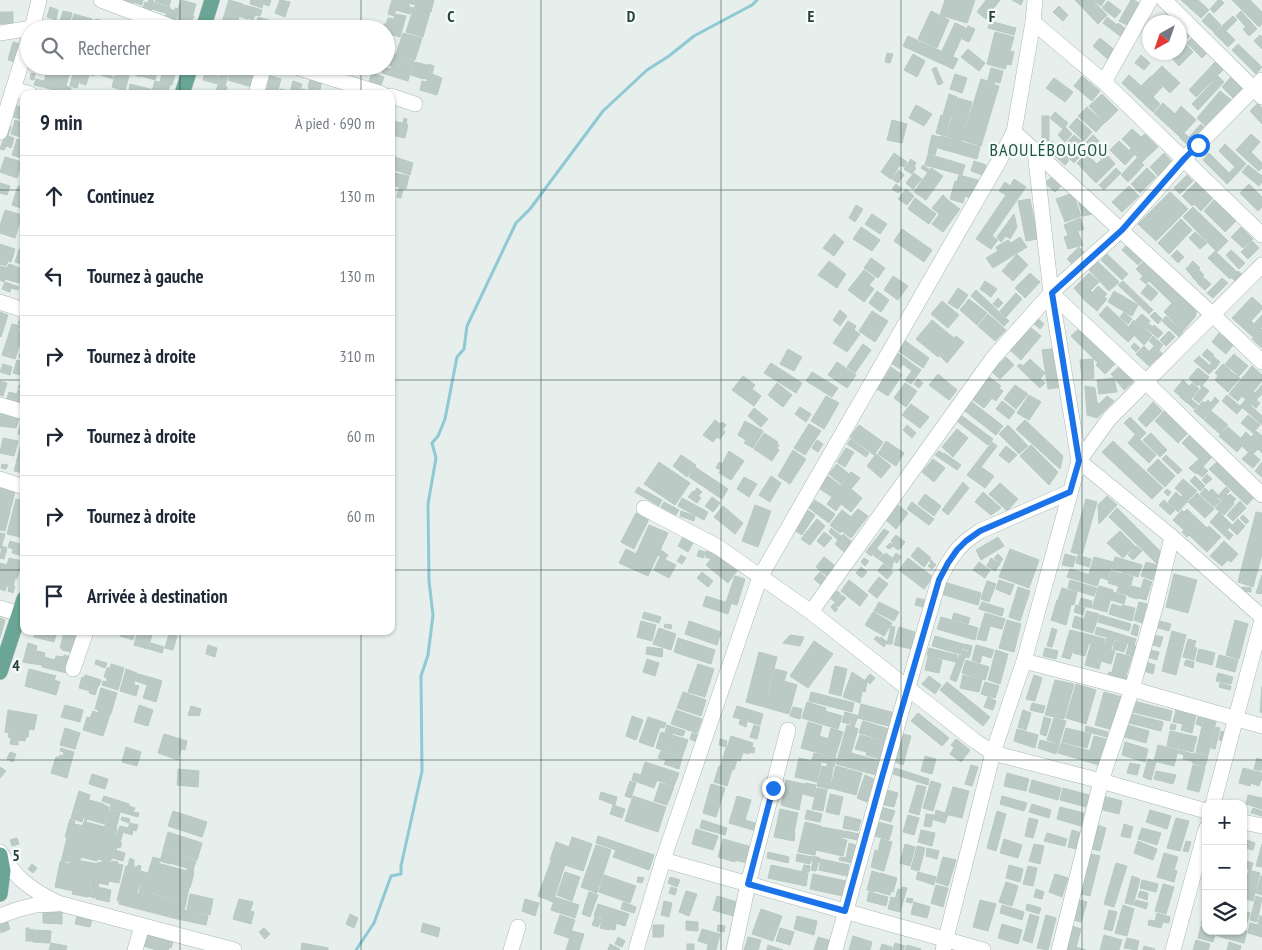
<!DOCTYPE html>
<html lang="fr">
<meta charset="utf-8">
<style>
:root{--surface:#fff;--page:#f6f6f7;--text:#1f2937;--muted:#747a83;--line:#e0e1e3}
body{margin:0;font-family:"PT Sans Narrow",sans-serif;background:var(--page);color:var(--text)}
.controls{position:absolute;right:15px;bottom:15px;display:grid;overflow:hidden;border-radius:10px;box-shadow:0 1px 4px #0004}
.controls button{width:45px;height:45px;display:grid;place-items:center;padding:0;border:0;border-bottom:1px solid var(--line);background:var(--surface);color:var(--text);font:25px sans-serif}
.compass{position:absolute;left:1142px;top:15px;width:45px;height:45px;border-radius:50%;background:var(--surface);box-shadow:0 1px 4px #0004;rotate:220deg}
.stop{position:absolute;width:15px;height:15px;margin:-11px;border:4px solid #1a73e8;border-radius:50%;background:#fff}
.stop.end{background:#1a73e8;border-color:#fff;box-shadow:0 1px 5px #0008}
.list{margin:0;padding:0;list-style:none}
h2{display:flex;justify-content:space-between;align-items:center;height:65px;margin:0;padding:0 20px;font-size:21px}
h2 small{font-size:16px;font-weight:400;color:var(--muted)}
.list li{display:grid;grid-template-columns:32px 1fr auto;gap:15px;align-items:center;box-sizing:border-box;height:80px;padding:0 20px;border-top:1px solid var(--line)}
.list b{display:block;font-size:19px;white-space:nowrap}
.list em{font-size:16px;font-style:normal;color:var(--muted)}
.icon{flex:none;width:28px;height:28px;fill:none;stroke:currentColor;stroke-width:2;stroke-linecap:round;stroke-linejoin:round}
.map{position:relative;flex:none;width:1262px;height:950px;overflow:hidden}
.search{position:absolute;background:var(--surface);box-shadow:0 1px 4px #0004;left:20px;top:20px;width:375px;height:55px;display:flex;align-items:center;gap:12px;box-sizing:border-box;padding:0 18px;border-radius:28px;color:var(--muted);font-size:19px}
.panel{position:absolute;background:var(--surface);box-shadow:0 1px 4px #0004;left:20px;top:90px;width:375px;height:545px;border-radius:10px}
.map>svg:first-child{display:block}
</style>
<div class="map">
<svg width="1262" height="950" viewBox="0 0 1262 950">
<rect width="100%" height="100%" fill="#e6efeb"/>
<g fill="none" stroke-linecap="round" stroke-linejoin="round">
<!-- stream -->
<path stroke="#8ec9d4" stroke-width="3" d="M 356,950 L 374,923 L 391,876 L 401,874 L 401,866 L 422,771 L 421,676 L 428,655 L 433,615 L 429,581 L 428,504 L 436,458 L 432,443 L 438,436 L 445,419 L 457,357 L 464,349 L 467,326 L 516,223 L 530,209 L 603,111 L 647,70 L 669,56 L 694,36 L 752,5 L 757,0"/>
</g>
<!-- building -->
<g fill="#bbcac4" stroke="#b8c9c2">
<path d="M 123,0 L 143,0 L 142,5 L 133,2 L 132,4 L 123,1 Z"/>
<path d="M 149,0 L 154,1 L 150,14 L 142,11 L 145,2 L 148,3 Z"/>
<path d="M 156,0 L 171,0 L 169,6 L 155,2 Z"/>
<path d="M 181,0 L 196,4 L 193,15 L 179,10 L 178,9 Z"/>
<path d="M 229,0 L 243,4 L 235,29 L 231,29 L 221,25 Z"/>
<path d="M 251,0 L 271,0 L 269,6 L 263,4 L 262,8 L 250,4 Z"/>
<path d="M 280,0 L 290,2 L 285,17 L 275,13 Z"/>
<path d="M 392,0 L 399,1 L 398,3 L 413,8 L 410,14 L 396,10 L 394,16 L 388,14 Z"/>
<path d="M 398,0 L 417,0 L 415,5 L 409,3 L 409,6 L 399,2 L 399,0 Z"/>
<path d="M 417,0 L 434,0 L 431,12 L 415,7 Z"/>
<path d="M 945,0 L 975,0 L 967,23 L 940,15 Z"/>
<path d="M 986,0 L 1000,0 L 986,19 L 977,12 Z"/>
<path d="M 1012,0 L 1023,0 L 1021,5 Z"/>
<path d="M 1075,0 L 1092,0 L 1107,15 L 1098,24 Z"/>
<path d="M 1093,0 L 1105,0 L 1101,6 Z"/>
<path d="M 1131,0 L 1134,0 L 1140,4 L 1127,25 L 1119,21 Z"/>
<path d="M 1181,0 L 1198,0 L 1209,10 L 1201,18 Z"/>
<path d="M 1218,0 L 1221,0 L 1224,3 L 1214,13 L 1210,9 Z"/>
<path d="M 1232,0 L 1250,0 L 1262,12 L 1262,24 L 1259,27 Z"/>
<path d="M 1108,1 L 1121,11 L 1115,18 L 1102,8 Z"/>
<path d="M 154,3 L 167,7 L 165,13 L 152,9 Z"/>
<path d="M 243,5 L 252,7 L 248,19 L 239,16 Z"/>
<path d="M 168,6 L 170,7 L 170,9 L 175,11 L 175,8 L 179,9 L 175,21 L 165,18 Z"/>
<path d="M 1059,6 L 1068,15 L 1063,21 L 1053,12 Z"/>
<path d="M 50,7 L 58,10 L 56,20 L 47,17 Z"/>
<path d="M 252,7 L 262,10 L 260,16 L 255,15 L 253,20 L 249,18 Z"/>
<path d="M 414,7 L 430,12 L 423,37 L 406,32 Z"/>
<path d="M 63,11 L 72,13 L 68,29 L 58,28 Z"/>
<path d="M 179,11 L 194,16 L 192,20 L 177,16 Z"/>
<path d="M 931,11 L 949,20 L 937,48 L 918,39 Z"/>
<path d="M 1241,11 L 1257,29 L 1249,36 L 1243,29 L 1246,27 L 1236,16 Z"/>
<rect x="0" y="12" width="13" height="12"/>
<path d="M 1209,13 L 1221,25 L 1214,32 L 1202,21 Z"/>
<path d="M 74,14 L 92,19 L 89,29 L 70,29 Z"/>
<path d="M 395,14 L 406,16 L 400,37 L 386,33 L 386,29 L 382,29 L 384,24 L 386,24 L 388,18 L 394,19 Z"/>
<path d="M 1233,16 L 1237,20 L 1226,31 L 1235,40 L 1228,47 L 1214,33 Z"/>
<path d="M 178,17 L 192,21 L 191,24 L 177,20 Z"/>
<path d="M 258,17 L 272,21 L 270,29 L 254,29 Z"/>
<path d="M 1107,17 L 1117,25 L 1118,23 L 1126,29 L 1120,36 L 1103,23 Z"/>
<path d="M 1161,17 L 1166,22 L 1156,22 Z"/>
<path d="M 96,19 L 114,24 L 113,29 L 93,29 Z"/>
<path d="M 990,21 L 1016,28 L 1014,35 L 988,28 Z"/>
<path d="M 240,22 L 248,24 L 247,29 L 238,29 Z"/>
<path d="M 249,22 L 255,24 L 254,29 L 247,29 Z"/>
<path d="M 288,23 L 295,25 L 295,28 L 297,29 L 286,29 Z"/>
<path d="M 955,23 L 966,28 L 953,56 L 942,51 Z"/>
<path d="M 296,24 L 304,27 L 303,29 L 295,28 Z"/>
<path d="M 1180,25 L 1190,35 L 1181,44 L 1180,42 Z"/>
<path d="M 968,26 L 975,29 L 969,42 L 962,39 Z"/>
<path d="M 1150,29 L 1150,41 L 1144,36 Z"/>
<path d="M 995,32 L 1014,37 L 1010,51 L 1014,52 L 1011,65 L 1007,64 L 1005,69 L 987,64 Z"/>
<path d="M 403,33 L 422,38 L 415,60 L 396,54 Z"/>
<path d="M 1260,35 L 1262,37 L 1262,49 L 1254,41 Z"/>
<path d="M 908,36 L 958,59 L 953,69 L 903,46 Z"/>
<path d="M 1100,38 L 1117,52 L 1110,61 L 1093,46 Z"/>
<path d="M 1192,38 L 1207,53 L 1202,58 L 1187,43 Z"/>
<path d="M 13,42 L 20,44 L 15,62 L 8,60 Z"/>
<path d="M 1184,42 L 1193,52 L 1179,66 L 1170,56 L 1173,52 L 1180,52 L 1180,46 Z"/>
<path d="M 1238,44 L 1262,67 L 1256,74 L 1232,50 Z"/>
<path d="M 968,49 L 985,63 L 979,71 L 961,57 Z"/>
<path d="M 386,51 L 397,55 L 394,64 L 392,63 L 391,66 L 386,64 Z"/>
<path d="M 887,53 L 893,54 L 890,63 L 885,62 Z"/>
<path d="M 913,54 L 925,61 L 917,77 L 904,70 Z"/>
<path d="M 397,55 L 414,61 L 408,81 L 382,73 L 384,67 L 391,69 L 392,64 L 394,64 Z"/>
<path d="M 1141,55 L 1150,63 L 1144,70 L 1135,63 Z"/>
<path d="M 415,62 L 427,65 L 423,79 L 411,75 Z"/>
<path d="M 1215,62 L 1223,70 L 1196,97 L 1189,90 Z"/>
<path d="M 428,64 L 434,66 L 432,74 L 442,78 L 437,95 L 420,90 L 422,81 L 427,82 L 428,80 L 424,78 Z"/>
<path d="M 34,66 L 55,66 L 55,70 L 47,67 L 47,70 Z"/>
<path d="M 57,66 L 82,66 L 81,70 L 72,68 L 70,75 L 56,71 Z"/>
<path d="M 84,66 L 96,69 L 94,76 L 82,72 Z"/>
<path d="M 97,66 L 105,66 L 104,70 L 101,70 L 100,73 L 96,72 Z"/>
<path d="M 106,66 L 114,67 L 111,76 L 113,77 L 113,79 L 101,75 L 102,70 L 105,71 Z"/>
<path d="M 151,66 L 159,66 L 155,80 L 141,76 L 142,72 L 144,73 L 146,69 L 151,71 Z"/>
<path d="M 212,66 L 221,66 L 219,71 L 211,69 Z"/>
<path d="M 223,66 L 230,67 L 227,78 L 220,76 Z"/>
<path d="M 232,66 L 237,66 L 256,72 L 252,87 L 228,80 Z"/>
<path d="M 1162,66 L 1180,83 L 1170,93 L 1152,76 Z"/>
<path d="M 138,67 L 143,69 L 140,77 L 135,75 Z"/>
<path d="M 936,67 L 943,83 L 938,85 L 932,69 Z"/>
<path d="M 117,68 L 130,72 L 126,87 L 119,85 L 118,89 L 112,87 Z"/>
<path d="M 164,68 L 176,71 L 172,85 L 160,81 Z"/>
<path d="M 991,68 L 1003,71 L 1000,83 L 988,80 Z"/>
<path d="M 56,71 L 69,75 L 64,93 L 51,90 Z"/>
<path d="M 205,72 L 227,79 L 225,86 L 203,80 Z"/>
<path d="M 31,73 L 35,74 L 34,80 L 30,79 Z"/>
<path d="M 73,73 L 81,75 L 77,88 L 70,86 Z"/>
<path d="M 82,73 L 89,75 L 86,85 L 80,83 Z"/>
<path d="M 372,73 L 384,77 L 381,85 L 369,81 Z"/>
<path d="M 46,74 L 54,76 L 50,89 L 43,87 Z"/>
<path d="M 955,74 L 967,78 L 962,93 L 950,89 Z"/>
<path d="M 1129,75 L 1141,86 L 1151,76 L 1162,87 L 1153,97 L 1160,104 L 1153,112 L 1122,83 Z"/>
<path d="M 270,76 L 281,79 L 278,90 L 267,87 Z"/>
<path d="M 311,76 L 322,80 L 320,90 L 308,87 Z"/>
<path d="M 1082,76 L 1100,91 L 1092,101 L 1074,86 Z"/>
<path d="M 1218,76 L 1224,82 L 1198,110 L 1192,104 Z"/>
<path d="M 1232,76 L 1244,88 L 1234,99 L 1222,87 Z"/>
<path d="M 1054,78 L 1073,92 L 1065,102 L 1046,88 Z"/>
<path d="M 36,79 L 44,81 L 42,87 L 34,85 Z"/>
<path d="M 981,79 L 995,83 L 994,85 L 999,86 L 981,146 L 962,140 Z"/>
<path d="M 155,81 L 170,85 L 168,92 L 153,88 Z"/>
<path d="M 293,81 L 302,84 L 299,94 L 290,93 Z"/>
<path d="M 130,84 L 150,89 L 149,94 L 143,94 L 129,90 Z"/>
<path d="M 218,85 L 227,87 L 226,93 L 216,91 Z"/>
<path d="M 66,86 L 71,88 L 70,93 L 74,94 L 64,94 Z"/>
<path d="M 120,86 L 126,88 L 124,94 L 118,94 Z"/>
<path d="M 152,88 L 168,93 L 167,94 L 151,94 Z"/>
<path d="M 267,88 L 277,91 L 276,94 L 266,92 Z"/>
<path d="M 309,88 L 315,89 L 314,94 L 308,93 Z"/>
<path d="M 280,89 L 290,91 L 289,94 L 279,94 Z"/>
<path d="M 302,89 L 307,90 L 306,94 L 300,94 Z"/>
<path d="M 1220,91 L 1234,102 L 1210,130 L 1197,118 Z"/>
<path d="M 949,94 L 957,97 L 951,117 L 943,115 Z"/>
<path d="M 1102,94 L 1118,110 L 1105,123 L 1089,106 Z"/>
<path d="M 958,98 L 972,102 L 961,141 L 946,136 Z"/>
<path d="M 1163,103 L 1175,114 L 1181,106 L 1196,120 L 1180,137 L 1154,113 Z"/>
<path d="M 1258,103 L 1262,108 L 1262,124 L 1250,111 Z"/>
<path d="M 14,105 L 24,108 L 24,113 L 22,112 L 20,119 L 10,116 Z"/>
<path d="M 916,105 L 932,114 L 924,126 L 909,118 Z"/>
<path d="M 1087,107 L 1104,123 L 1096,132 L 1078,116 Z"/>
<path d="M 1055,112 L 1068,123 L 1063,129 L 1050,118 Z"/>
<path d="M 941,115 L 950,118 L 945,136 L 936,133 Z"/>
<rect x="1042" y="116" width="7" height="25"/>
<path d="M 404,118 L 407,119 L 406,124 L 408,125 L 405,138 L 391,135 L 392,121 L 403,123 Z"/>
<path d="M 1077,118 L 1092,132 L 1084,141 L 1069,127 Z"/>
<path d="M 15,120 L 24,123 L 24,138 L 11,134 Z"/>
<path d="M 892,120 L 907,124 L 902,143 L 887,140 Z"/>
<path d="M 1201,124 L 1207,130 L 1191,148 L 1180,138 L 1184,133 L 1189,137 Z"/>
<path d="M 8,126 L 11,127 L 8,136 L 14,138 L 11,148 L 6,146 L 4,150 L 0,149 Z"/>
<path d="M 1065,127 L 1072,134 L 1065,142 L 1058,135 Z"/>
<path d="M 1132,129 L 1141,137 L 1145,134 L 1158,147 L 1142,162 L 1130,150 L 1131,148 L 1122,139 Z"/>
<path d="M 1251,134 L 1260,142 L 1251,152 L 1262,163 L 1262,168 L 1259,171 L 1236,150 Z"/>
<path d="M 932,135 L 940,137 L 935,155 L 928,153 Z"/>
<path d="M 1074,135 L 1082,142 L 1068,158 L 1060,150 Z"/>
<path d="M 1093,135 L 1109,151 L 1101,159 L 1085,143 Z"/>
<path d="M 941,136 L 980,147 L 977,159 L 938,148 Z"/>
<path d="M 17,139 L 24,141 L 24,159 L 12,155 Z"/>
<path d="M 1052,141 L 1059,147 L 1052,155 L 1045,148 Z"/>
<path d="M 1119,141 L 1134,155 L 1125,165 L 1110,150 Z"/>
<path d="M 1225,144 L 1246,164 L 1227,184 L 1203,160 L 1209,153 L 1229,173 L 1235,167 L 1219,151 Z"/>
<path d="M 1076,150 L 1082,154 L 1074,163 L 1069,158 Z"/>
<path d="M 1060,151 L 1069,160 L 1065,165 L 1055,156 Z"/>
<path d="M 894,153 L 907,162 L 904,167 L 900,165 L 891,179 L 881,172 Z"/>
<path d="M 1164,153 L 1174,164 L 1160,178 L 1150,167 Z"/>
<path d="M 928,154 L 965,165 L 962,175 L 925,165 Z"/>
<path d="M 1086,154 L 1097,164 L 1107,155 L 1115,164 L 1096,183 L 1077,163 Z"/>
<path d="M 391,156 L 397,157 L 394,170 L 391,169 Z"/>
<path d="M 5,157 L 22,162 L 17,178 L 0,172 Z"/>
<path d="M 398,158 L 413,163 L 410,175 L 395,170 Z"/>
<path d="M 1137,158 L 1144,165 L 1128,182 L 1121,175 Z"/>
<path d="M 911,159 L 916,163 L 914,167 L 916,168 L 912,174 L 904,169 Z"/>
<path d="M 974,161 L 986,165 L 983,175 L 971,171 Z"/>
<path d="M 923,165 L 929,169 L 927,172 L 921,168 Z"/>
<path d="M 1248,165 L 1262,176 L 1262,182 L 1259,186 L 1242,172 Z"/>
<path d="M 931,168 L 943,176 L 926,200 L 914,192 Z"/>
<path d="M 1116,168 L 1121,173 L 1104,190 L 1099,185 Z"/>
<path d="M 1147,168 L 1156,177 L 1140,193 L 1131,184 Z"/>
<path d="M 899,170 L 904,175 L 898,183 L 892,179 Z"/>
<path d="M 395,173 L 409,176 L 406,189 L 392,185 Z"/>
<path d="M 914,173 L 922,179 L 913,189 L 906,183 Z"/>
<path d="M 1055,174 L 1064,183 L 1055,192 L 1045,183 Z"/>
<path d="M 959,175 L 978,180 L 976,187 L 957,181 Z"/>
<path d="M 1187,175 L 1193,181 L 1180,194 L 1174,188 Z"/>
<path d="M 1014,179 L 1026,187 L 992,236 L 998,240 L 991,249 L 976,239 L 1006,195 L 999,191 L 1005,182 L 1010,186 Z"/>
<path d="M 955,181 L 968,185 L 963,203 L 950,199 Z"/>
<path d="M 1196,182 L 1213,198 L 1201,211 L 1194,204 L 1192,206 L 1182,196 Z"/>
<path d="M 0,183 L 10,186 L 7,195 L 0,193 Z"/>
<path d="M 896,184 L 902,189 L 898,193 L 892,189 Z"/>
<path d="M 1249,184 L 1262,197 L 1262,207 L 1258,211 L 1240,193 Z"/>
<path d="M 969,185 L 976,188 L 973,199 L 965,196 Z"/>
<path d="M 18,186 L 24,188 L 24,209 L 12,205 Z"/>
<path d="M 1129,186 L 1139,196 L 1122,212 L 1112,202 Z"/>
<path d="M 399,188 L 403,189 L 401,198 L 397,197 Z"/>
<path d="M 906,189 L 914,196 L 907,205 L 898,199 Z"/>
<path d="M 1170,192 L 1188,209 L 1156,241 L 1138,224 Z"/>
<path d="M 1073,193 L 1081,216 L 1065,222 L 1056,199 Z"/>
<path d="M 943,195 L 949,201 L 939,214 L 932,208 Z"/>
<path d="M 915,198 L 936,214 L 929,224 L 908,209 Z"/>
<path d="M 1077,198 L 1093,214 L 1083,216 Z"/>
<path d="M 1030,199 L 1038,239 L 1026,241 L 1018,201 Z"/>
<path d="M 1215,199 L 1236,221 L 1225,232 L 1204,211 Z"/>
<path d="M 949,201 L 960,209 L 943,232 L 932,224 Z"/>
<path d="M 856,205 L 863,209 L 855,222 L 849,218 Z"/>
<path d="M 1193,207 L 1228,241 L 1217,252 L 1183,217 Z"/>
<path d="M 5,210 L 22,215 L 15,238 L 0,233 L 0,226 Z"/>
<path d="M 872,214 L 887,224 L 880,234 L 865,224 Z"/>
<path d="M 1014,214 L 1017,227 L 1010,239 L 1006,236 L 1001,242 L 997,237 Z"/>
<path d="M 1080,218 L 1084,229 L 1068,235 L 1064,225 Z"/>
<path d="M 1181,219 L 1192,230 L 1169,254 L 1158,243 Z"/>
<path d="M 861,227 L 880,240 L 872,251 L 853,239 Z"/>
<path d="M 1241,227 L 1253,239 L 1243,248 L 1231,237 Z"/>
<path d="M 902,229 L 932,250 L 924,262 L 894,241 Z"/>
<path d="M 1078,232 L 1083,245 L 1068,249 L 1064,237 Z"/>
<path d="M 1195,232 L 1207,243 L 1200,249 L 1189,238 Z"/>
<path d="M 834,234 L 844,242 L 834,256 L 823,248 Z"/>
<path d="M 1020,237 L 1027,247 L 993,268 L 986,258 L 998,251 L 996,247 L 1008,240 L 1011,243 Z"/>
<path d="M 1130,241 L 1146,256 L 1138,265 L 1122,250 Z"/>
<path d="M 1252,241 L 1259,248 L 1248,259 L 1241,252 Z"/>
<path d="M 0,244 L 15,249 L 11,262 L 8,261 L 6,266 L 0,264 Z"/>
<path d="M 1079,247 L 1086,254 L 1074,266 L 1067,259 Z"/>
<path d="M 19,249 L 24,251 L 24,255 L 21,264 L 15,262 Z"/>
<path d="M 1177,250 L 1184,257 L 1178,263 L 1171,256 Z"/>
<path d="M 1231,250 L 1245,263 L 1239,269 L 1226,255 Z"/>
<path d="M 1215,251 L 1237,272 L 1230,279 L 1208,258 Z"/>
<path d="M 1017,254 L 1028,265 L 1013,281 L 1002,271 Z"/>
<path d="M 1107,254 L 1128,274 L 1122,280 L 1101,260 Z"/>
<path d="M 871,258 L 885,268 L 878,278 L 864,268 Z"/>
<path d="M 1145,260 L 1197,310 L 1195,317 L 1183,331 L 1164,312 L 1172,303 L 1149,281 L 1146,284 L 1140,279 L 1143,276 L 1136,269 Z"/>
<path d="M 829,261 L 846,274 L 837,288 L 818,275 Z"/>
<path d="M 1097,261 L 1119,282 L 1109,291 L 1089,270 Z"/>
<path d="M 1193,261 L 1200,268 L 1192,276 L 1186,269 Z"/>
<path d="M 9,264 L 20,268 L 19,272 L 23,274 L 19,283 L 5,279 L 4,282 L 0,280 L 0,266 L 7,268 Z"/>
<path d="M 864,270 L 875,278 L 869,285 L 874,289 L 864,302 L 848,290 Z"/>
<path d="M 1199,270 L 1204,275 L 1197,282 L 1192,277 Z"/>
<path d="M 1238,271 L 1244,276 L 1237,283 L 1232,278 Z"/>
<path d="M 1030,273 L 1040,282 L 1025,298 L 1015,288 Z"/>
<path d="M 1089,273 L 1099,282 L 1083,298 L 1074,288 Z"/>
<path d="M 893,276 L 908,286 L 898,300 L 884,290 Z"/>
<path d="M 1203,277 L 1211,284 L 1205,290 L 1197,283 Z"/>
<path d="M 1222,278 L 1228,283 L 1213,298 L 1207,293 Z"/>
<path d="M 24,279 L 24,293 L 20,292 Z"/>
<path d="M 985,281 L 997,289 L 991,297 L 980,289 Z"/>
<path d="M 1123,281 L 1153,310 L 1149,314 L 1118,285 Z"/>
<path d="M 5,282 L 19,287 L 18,290 L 11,288 L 10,292 L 2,289 Z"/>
<path d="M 1148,284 L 1158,293 L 1151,301 L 1141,293 Z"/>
<path d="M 1098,286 L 1107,294 L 1104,297 L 1107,299 L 1097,311 L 1083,299 L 1091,291 L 1092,293 Z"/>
<path d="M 958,288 L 968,295 L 958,309 L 948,303 Z"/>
<path d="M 976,290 L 1009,321 L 1004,326 L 971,296 Z"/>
<path d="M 877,291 L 889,300 L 881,312 L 869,303 Z"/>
<path d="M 1114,291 L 1138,305 L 1132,316 L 1108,302 Z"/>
<path d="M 1016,293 L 1022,299 L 1006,317 L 1000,311 Z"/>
<path d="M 1252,297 L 1262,306 L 1262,309 L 1251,321 L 1254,324 L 1262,315 L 1262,327 L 1253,337 L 1232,318 Z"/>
<path d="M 998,298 L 1003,303 L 998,308 L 993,304 Z"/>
<path d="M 969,299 L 987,313 L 977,325 L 960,310 Z"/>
<path d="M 942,301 L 959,315 L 948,328 L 931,314 Z"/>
<path d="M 1107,306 L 1136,334 L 1128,342 L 1099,315 Z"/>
<path d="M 840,310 L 847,316 L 840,326 L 833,320 Z"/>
<path d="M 872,311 L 888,321 L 875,342 L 859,331 Z"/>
<path d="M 0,312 L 8,315 L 1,337 L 0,336 Z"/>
<path d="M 1124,312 L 1132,319 L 1128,324 L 1120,317 Z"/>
<path d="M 1155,312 L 1162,319 L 1158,324 L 1150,316 Z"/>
<path d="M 988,314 L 1006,330 L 995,341 L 978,326 Z"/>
<path d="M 1142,314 L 1150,321 L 1145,328 L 1136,320 Z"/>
<path d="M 1166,316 L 1183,332 L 1179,337 L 1162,321 Z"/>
<path d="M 1036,317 L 1044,324 L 1040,329 L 1032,322 Z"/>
<path d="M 20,318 L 24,319 L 23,325 L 18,324 Z"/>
<path d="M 932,320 L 954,338 L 938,357 L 916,339 Z"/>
<path d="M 1134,320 L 1143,327 L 1137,334 L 1129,326 Z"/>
<path d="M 848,321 L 856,326 L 854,330 L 860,334 L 847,352 L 833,343 Z"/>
<path d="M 12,324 L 20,326 L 18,331 L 23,333 L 15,359 L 2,355 Z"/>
<path d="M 1149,324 L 1153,327 L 1154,325 L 1163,333 L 1158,338 L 1146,328 Z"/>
<path d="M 1029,326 L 1041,336 L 1021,360 L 1009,349 Z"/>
<path d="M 1081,327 L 1116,363 L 1105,374 L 1096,365 L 1098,363 L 1071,336 Z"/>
<path d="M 1143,327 L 1152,335 L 1144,345 L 1135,336 Z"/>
<path d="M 1261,329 L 1262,330 L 1262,348 L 1252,339 Z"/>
<path d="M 1169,331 L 1175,337 L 1166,346 L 1160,340 Z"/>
<path d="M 1219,333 L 1233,345 L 1226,354 L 1212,342 Z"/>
<path d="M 956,336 L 964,342 L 947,363 L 940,356 Z"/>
<path d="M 1153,336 L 1163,345 L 1159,350 L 1149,341 Z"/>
<path d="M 904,340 L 929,358 L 923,368 L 897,350 Z"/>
<path d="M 24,342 L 24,359 L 19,357 Z"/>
<path d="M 1134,343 L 1140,348 L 1136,352 L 1131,347 Z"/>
<path d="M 863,344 L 871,350 L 855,373 L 847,367 Z"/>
<path d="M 1144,346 L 1156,359 L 1149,366 L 1136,354 Z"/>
<path d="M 1154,346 L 1164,355 L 1159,361 L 1149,352 Z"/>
<path d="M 1058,348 L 1063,387 L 1048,389 L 1042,350 Z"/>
<path d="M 788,349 L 802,357 L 794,371 L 780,364 Z"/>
<path d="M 1207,349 L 1214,355 L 1213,356 L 1220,362 L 1215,369 L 1210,365 L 1212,363 L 1202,355 Z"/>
<path d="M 896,352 L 921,370 L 911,384 L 905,380 L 912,371 L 903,364 L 900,369 L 889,362 Z"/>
<path d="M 1234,354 L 1248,366 L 1239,376 L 1225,364 Z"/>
<path d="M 1199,356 L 1214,369 L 1209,374 L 1194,361 Z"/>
<path d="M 1006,357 L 1014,365 L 1000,379 L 992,372 Z"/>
<path d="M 1030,359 L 1045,373 L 1040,379 L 1045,383 L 1040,388 L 1017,366 L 1020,364 L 1023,366 Z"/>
<path d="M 1093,359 L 1094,378 L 1082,379 L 1080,360 Z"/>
<path d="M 17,360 L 24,363 L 24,376 L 13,373 Z"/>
<path d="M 837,362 L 856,375 L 847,388 L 828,375 Z"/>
<path d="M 771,363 L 802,383 L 796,393 L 764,373 Z"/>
<path d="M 3,364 L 12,367 L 10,375 L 0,372 Z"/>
<path d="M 1223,364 L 1230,370 L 1222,379 L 1215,373 Z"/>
<path d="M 1120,366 L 1133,382 L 1124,390 L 1111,374 Z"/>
<path d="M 1252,366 L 1262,375 L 1262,381 L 1246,400 L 1242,396 L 1238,401 L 1229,394 Z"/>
<path d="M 891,367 L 902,375 L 888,396 L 877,389 Z"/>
<path d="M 1198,368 L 1209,377 L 1201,387 L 1199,384 L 1197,386 L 1189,378 Z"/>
<path d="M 1230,371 L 1240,378 L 1228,392 L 1215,380 L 1218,376 L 1222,380 Z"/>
<path d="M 812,372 L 838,388 L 832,397 L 806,381 Z"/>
<path d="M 938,374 L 957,390 L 949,400 L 929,385 Z"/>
<path d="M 743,376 L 755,385 L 752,389 L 761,396 L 754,406 L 732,390 Z"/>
<path d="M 989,377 L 1001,386 L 999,388 L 1003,391 L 996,401 L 992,398 L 984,408 L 972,399 Z"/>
<path d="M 1114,378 L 1117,392 L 1099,394 L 1097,380 Z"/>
<path d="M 918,379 L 923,383 L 919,388 L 914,384 Z"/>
<path d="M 1183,380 L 1189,386 L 1180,396 L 1174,391 Z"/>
<path d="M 0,381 L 7,383 L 3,396 L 0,395 Z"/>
<path d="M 20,383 L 24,384 L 24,390 L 18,388 Z"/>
<path d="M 777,383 L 792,395 L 783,407 L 768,395 Z"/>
<path d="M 905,383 L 917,391 L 906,407 L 894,398 Z"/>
<path d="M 1192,383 L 1199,389 L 1187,403 L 1180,397 Z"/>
<path d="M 1015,385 L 1028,394 L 1016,409 L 1004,399 Z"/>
<path d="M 1262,385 L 1262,394 L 1256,400 L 1260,403 L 1256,408 L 1251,404 L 1245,410 L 1240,406 L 1253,391 L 1255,393 Z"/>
<path d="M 1085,386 L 1095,388 L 1097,403 L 1099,404 L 1107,396 L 1114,401 L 1097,418 L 1087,415 Z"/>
<path d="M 1203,386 L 1209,391 L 1199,403 L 1193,398 Z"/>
<path d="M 18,390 L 24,392 L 24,404 L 16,401 L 14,407 L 5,404 L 9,392 L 17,394 Z"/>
<path d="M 1029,395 L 1041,402 L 1029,420 L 1017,413 Z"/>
<path d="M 1227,395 L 1242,408 L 1237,414 L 1222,401 Z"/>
<path d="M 826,396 L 839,403 L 824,429 L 811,421 Z"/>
<path d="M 1215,397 L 1219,401 L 1203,419 L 1194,411 L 1203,401 L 1205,403 L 1208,400 L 1211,403 Z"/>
<path d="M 1191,399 L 1198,405 L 1194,409 L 1188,403 Z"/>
<path d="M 1002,401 L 1015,411 L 1009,419 L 996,409 Z"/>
<path d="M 972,402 L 1003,426 L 996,435 L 965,411 Z"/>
<path d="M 1153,402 L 1162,411 L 1146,427 L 1138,419 Z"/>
<path d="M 911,404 L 929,417 L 920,428 L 902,415 Z"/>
<path d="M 1250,405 L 1262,416 L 1262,425 L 1245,410 Z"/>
<path d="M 800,407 L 811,414 L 806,422 L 795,414 Z"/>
<path d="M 754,408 L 768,419 L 761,427 L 748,416 Z"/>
<path d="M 1,410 L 20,415 L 16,428 L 0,426 Z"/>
<path d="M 1164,411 L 1187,434 L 1178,443 L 1155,421 Z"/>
<path d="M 1211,411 L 1228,425 L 1220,434 L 1204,420 Z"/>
<path d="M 1248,415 L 1260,425 L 1253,433 L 1241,423 Z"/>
<path d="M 962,416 L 993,439 L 988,445 L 958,422 Z"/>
<path d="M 1130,417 L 1146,433 L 1140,439 L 1124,423 Z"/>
<path d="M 715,420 L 720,424 L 722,422 L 726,425 L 722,430 L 725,432 L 720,439 L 717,437 L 713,442 L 703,435 Z"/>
<path d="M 1025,420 L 1063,456 L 1060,469 L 1016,429 Z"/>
<path d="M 745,421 L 763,431 L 753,448 L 744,443 L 746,440 L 738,435 Z"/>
<path d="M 21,422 L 24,422 L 24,465 L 16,463 L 23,436 L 18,434 Z"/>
<path d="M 809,424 L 821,431 L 805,455 L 794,448 Z"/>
<path d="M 859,425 L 883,442 L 874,455 L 850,437 Z"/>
<path d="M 907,425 L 916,433 L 912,438 L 903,430 Z"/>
<path d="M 1008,425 L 1028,446 L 1019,454 L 999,434 Z"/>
<path d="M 1228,427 L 1245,442 L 1237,452 L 1219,436 Z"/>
<path d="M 957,429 L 968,438 L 953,457 L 942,447 Z"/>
<path d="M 1256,431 L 1262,436 L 1262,442 L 1253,434 Z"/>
<path d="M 1246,432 L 1251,437 L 1253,435 L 1262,443 L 1262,453 L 1258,449 L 1253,454 L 1250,451 L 1248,452 L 1242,446 L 1246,442 L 1241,438 Z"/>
<path d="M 764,433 L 778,442 L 777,444 L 779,445 L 777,448 L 779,450 L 772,461 L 754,449 Z"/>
<path d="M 1151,433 L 1167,450 L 1160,457 L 1143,440 Z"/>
<path d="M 1135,435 L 1156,455 L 1149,463 L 1128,443 Z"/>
<path d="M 1190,435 L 1213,456 L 1196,474 L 1189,468 L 1199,459 L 1182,443 Z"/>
<path d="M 3,438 L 18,441 L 14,456 L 0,453 Z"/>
<path d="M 851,439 L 869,453 L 866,457 L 847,444 Z"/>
<path d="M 817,440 L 823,444 L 818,452 L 812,448 Z"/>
<path d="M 886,441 L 904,453 L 896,466 L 878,454 Z"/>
<path d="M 1113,441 L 1163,488 L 1152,499 L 1102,452 Z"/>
<path d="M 992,442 L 997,446 L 981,467 L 994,476 L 985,488 L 967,475 Z"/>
<path d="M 1031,445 L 1058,472 L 1049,485 L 1020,456 Z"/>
<path d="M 1006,446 L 1017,455 L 1009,463 L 999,455 Z"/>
<path d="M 846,448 L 854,452 L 845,467 L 837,462 Z"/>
<path d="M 793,450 L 806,459 L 790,484 L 778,476 Z"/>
<path d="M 729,451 L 744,461 L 731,480 L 719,473 L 721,470 L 716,468 L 719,462 L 722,464 Z"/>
<path d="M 939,451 L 944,454 L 944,453 L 961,465 L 957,470 L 935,455 Z"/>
<path d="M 1250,451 L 1260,460 L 1253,468 L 1242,459 Z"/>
<path d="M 876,454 L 891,466 L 881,478 L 867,466 Z"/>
<path d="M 681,455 L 696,465 L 687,477 L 673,466 Z"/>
<path d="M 1166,455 L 1182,470 L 1178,474 L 1162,459 Z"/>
<path d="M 933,459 L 945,468 L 934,482 L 922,472 Z"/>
<path d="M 1158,459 L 1175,476 L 1165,487 L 1147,470 Z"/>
<path d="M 1218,461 L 1255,496 L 1247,505 L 1209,469 Z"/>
<path d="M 659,462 L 690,483 L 675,505 L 644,484 Z"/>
<path d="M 1262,462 L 1262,477 L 1255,471 Z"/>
<path d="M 2,464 L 8,465 L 6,469 L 1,468 Z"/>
<path d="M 16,464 L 24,466 L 24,473 L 14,471 Z"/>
<path d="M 837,464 L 849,474 L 841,484 L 829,474 Z"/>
<path d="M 695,467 L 728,489 L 722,499 L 689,477 Z"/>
<path d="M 1203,467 L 1208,471 L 1202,477 L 1197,473 Z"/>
<path d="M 851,472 L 860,478 L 851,489 L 862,498 L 851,512 L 841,504 L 836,511 L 827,504 L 832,497 L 819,488 L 828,476 L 841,486 Z"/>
<path d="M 1207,474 L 1212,479 L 1206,484 L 1202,480 Z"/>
<path d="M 771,476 L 781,483 L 770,502 L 759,495 Z"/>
<path d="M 1195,476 L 1205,486 L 1200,491 L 1190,481 Z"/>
<path d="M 744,477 L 757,484 L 749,497 L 737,489 Z"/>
<path d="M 1183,479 L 1197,491 L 1188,500 L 1175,488 Z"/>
<path d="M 963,482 L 969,488 L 948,515 L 942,510 Z"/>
<path d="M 1000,483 L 1018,499 L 1007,511 L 989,494 Z"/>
<path d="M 0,484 L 16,488 L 10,511 L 0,509 Z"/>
<path d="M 638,487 L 662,500 L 659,506 L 635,492 Z"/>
<path d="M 1226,487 L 1230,491 L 1221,500 L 1217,497 Z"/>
<path d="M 697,488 L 702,492 L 698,496 L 701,498 L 697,503 L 688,497 L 693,491 L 694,492 Z"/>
<path d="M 1205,488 L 1209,492 L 1212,489 L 1218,495 L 1216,498 L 1220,501 L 1214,507 L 1200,494 Z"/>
<path d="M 1167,489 L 1171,492 L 1168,496 L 1164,492 Z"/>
<path d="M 983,492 L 1001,508 L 991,515 L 975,502 Z"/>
<path d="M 1176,492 L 1181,497 L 1183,495 L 1188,501 L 1178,512 L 1168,502 Z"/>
<path d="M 1197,493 L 1214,509 L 1205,518 L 1188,502 Z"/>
<path d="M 925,494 L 941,506 L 934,516 L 918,504 Z"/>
<path d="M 1230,494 L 1236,499 L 1233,502 L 1234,504 L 1224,515 L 1215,508 L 1227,495 L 1228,496 Z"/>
<path d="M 1107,496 L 1117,505 L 1099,524 L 1098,505 Z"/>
<path d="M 712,497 L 720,503 L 713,512 L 705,506 Z"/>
<path d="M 682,498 L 708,512 L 704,520 L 678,506 Z"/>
<path d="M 16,499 L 24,501 L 24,538 L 7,534 Z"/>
<path d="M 1086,499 L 1097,502 L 1082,555 L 1071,552 Z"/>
<path d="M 815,500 L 835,514 L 829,523 L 809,508 Z"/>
<path d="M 1164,500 L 1175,510 L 1170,515 L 1159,505 Z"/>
<path d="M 1240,501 L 1246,508 L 1233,521 L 1227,515 Z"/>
<path d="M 664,502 L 679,510 L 676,515 L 661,507 Z"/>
<path d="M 912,502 L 934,519 L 929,525 L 907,509 Z"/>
<path d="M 755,505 L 771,511 L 758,547 L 742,541 Z"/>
<path d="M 898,505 L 908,513 L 896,529 L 886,520 Z"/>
<path d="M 723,506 L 743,523 L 735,534 L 714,517 Z"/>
<path d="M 804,508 L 815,515 L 802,535 L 791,528 Z"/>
<path d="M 1117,508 L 1161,552 L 1157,564 L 1109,517 Z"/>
<path d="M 0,509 L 10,512 L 5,531 L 0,530 Z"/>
<path d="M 858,509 L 868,516 L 851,538 L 842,531 L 840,533 L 830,525 L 842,510 L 851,517 Z"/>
<path d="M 1187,509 L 1207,528 L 1209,526 L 1221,537 L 1207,552 L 1189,535 L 1187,537 L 1182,532 L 1184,530 L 1173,520 L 1182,510 L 1184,512 Z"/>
<path d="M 681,511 L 695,516 L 694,521 L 680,516 Z"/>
<path d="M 1219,512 L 1232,525 L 1227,530 L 1233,535 L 1229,540 L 1210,522 Z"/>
<path d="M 1256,512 L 1262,513 L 1262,554 L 1253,587 L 1238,582 Z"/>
<path d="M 636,513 L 649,519 L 634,549 L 621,542 Z"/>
<path d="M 1243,515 L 1249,521 L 1246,524 L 1240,518 Z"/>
<path d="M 817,519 L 825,526 L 810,545 L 801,539 Z"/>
<path d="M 1238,519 L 1245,526 L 1237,535 L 1230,528 Z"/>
<path d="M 649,525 L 668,533 L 648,576 L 619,563 L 626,549 L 636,554 Z"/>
<path d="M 831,528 L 841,536 L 838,540 L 829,532 Z"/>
<path d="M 884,529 L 889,532 L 871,556 L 866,552 Z"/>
<path d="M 1120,531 L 1135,546 L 1123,558 L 1107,543 Z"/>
<path d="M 824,532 L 832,538 L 824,547 L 817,541 Z"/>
<path d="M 0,533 L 5,534 L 1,548 L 0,548 Z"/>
<path d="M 843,534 L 852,542 L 844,552 L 835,544 Z"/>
<path d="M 684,535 L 694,541 L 688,552 L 678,546 Z"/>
<path d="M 896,535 L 905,542 L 900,549 L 891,541 Z"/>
<path d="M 998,537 L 1004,546 L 981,560 L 976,550 Z"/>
<path d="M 10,541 L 24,545 L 24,556 L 12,553 L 13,549 L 8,547 Z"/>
<path d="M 1224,541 L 1238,554 L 1231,562 L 1228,560 L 1222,566 L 1210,556 Z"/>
<path d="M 890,543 L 891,544 L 893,543 L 899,549 L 898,550 L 893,546 L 890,549 L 886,547 Z"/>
<path d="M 2,546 L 7,548 L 4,559 L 0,558 Z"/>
<path d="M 1136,546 L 1142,551 L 1133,560 L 1128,555 Z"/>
<path d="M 918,547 L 931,558 L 924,567 L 911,556 Z"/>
<path d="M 877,549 L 882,553 L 878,559 L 873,555 Z"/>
<path d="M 1010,549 L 1039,560 L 1029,588 L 999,577 Z"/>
<path d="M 661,550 L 668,555 L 665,559 L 658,555 Z"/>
<path d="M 699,550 L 705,552 L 703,558 L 697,556 Z"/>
<path d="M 706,551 L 713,553 L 711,559 L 705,557 Z"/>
<path d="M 886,553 L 892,558 L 891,559 L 894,562 L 892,565 L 893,566 L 891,569 L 879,559 L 883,554 L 885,555 Z"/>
<path d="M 896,553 L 901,557 L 897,563 L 892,559 Z"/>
<path d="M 715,554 L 737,571 L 728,583 L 706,565 Z"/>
<path d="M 998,554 L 1003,559 L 1000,563 L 994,558 Z"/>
<path d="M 1065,554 L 1076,557 L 1073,567 L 1062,565 Z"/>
<path d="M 681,555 L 686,558 L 682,564 L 677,561 Z"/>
<path d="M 1078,555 L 1091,559 L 1089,567 L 1076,563 Z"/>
<path d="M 660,557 L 676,565 L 669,578 L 654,570 Z"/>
<path d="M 824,557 L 838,568 L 829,578 L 816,567 Z"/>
<path d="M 1094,557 L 1113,562 L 1108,580 L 1089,574 Z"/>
<path d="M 1115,557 L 1142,565 L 1138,577 L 1112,569 Z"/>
<path d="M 9,558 L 22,561 L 17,579 L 0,574 L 0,563 L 7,565 Z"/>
<path d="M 864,558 L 869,561 L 865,566 L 861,562 Z"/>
<path d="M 908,558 L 933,577 L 924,589 L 899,570 Z"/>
<path d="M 991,558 L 1000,564 L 995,571 L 987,566 Z"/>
<path d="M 931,560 L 936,565 L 932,569 L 928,566 L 931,563 L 930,561 Z"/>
<path d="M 979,562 L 990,570 L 985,578 L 973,570 Z"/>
<path d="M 1146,562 L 1157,565 L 1153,580 L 1141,576 Z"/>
<path d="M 883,564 L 893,572 L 887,579 L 878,571 Z"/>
<path d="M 861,567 L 867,572 L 862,578 L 856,573 Z"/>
<path d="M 1070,569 L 1100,578 L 1097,586 L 1067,577 Z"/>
<path d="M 1112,571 L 1122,574 L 1118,586 L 1108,583 Z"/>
<path d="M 702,572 L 713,581 L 708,587 L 697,578 Z"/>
<path d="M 820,572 L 828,580 L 822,586 L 814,579 Z"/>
<path d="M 1122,573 L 1133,577 L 1128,595 L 1117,592 Z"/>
<path d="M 1174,574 L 1197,580 L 1188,613 L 1166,607 Z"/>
<path d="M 0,575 L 15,579 L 13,586 L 15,586 L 13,593 L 8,591 L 9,586 L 7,586 L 5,591 L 0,589 Z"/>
<path d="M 1262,575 L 1262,592 L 1261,594 L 1256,593 Z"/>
<path d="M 735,576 L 745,579 L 737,605 L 726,602 Z"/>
<path d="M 879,577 L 888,584 L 877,598 L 868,591 Z"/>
<path d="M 1144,579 L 1152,582 L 1146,600 L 1138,598 Z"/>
<path d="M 849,580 L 868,595 L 860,606 L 841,591 Z"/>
<path d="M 999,580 L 1014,585 L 1010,595 L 996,589 Z"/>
<path d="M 1070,580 L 1097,588 L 1094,596 L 1068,588 Z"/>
<path d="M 987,581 L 996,584 L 989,602 L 981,599 Z"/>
<path d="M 944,582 L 981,593 L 978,605 L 941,594 Z"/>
<path d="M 1099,586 L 1113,590 L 1107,612 L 1092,608 Z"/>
<path d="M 1131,586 L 1140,588 L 1137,599 L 1128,596 Z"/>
<path d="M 1018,587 L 1030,591 L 1020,621 L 1009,617 Z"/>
<path d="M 1242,587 L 1251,588 L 1251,592 L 1242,591 Z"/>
<path d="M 1062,588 L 1077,592 L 1074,605 L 1058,600 Z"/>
<path d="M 837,591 L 841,594 L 835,602 L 830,598 Z"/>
<path d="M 1113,592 L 1126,596 L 1124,604 L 1111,600 Z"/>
<path d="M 842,595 L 846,598 L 838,607 L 834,604 Z"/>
<path d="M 706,596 L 731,604 L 728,614 L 703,606 Z"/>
<path d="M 917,598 L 929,601 L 927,608 L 915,605 Z"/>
<path d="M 1081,598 L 1092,601 L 1091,608 L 1079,605 Z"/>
<path d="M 1057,600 L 1071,605 L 1066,625 L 1051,620 Z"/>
<path d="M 879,602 L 899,612 L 894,621 L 874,611 Z"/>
<path d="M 982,602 L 1004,609 L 1002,616 L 979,609 Z"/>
<path d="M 1139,602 L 1147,604 L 1142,623 L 1134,620 Z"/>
<path d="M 833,604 L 838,609 L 835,612 L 831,607 Z"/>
<path d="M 1112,604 L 1122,607 L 1122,605 L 1135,608 L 1132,621 L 1109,614 Z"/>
<path d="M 1076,605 L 1085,608 L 1083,615 L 1074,612 Z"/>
<path d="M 1087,611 L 1099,614 L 1093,633 L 1072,627 L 1075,616 L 1084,619 Z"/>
<path d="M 644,612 L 661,617 L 659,623 L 642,618 Z"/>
<path d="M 873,612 L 892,623 L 884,636 L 865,625 Z"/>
<path d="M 954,613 L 970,618 L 968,624 L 952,619 Z"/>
<path d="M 985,613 L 1005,619 L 1002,629 L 990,626 L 986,641 L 977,639 Z"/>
<path d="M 1100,615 L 1131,624 L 1129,631 L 1098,622 Z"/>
<path d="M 941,617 L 978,628 L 975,640 L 937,629 Z"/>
<path d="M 0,618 L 5,620 L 0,638 Z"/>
<path d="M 1007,620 L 1021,624 L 1014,652 L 999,648 Z"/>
<path d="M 1235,620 L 1248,624 L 1239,659 L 1226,655 Z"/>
<path d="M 641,621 L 656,625 L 652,641 L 637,637 Z"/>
<path d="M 689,621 L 721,632 L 717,645 L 685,634 Z"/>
<path d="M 1160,621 L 1171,624 L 1169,631 L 1158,628 Z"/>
<path d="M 665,624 L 672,625 L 671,629 L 664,627 Z"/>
<path d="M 1134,624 L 1139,626 L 1137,636 L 1131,634 Z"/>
<path d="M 891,626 L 895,627 L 892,644 L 887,644 Z"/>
<path d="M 899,627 L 915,632 L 911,649 L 894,645 Z"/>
<path d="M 1097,627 L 1136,639 L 1134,645 L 1095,634 Z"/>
<path d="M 659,628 L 676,634 L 671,650 L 653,644 Z"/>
<path d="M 1052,628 L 1057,630 L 1052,647 L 1047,646 Z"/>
<path d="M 1070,630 L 1078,632 L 1070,659 L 1062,657 Z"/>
<path d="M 36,631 L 57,631 L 54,642 L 34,637 Z"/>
<path d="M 120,631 L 135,631 L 133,640 L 120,636 L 122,632 Z"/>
<path d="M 138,631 L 151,631 L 150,634 L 152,635 L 148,649 L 134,645 Z"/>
<path d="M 1172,631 L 1186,635 L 1176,675 L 1162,671 Z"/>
<path d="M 64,632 L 76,636 L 71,652 L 62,650 L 62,648 L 60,648 Z"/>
<path d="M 1079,632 L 1105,639 L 1103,647 L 1089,643 L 1085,656 L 1073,653 Z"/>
<path d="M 169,634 L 177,636 L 173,650 L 165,648 Z"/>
<path d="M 790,635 L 804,637 L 800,646 L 783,643 Z"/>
<path d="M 1152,635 L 1163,637 L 1160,647 L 1150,644 Z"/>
<path d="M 877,636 L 880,639 L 881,637 L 887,642 L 884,647 L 874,639 Z"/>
<path d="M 935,636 L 963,644 L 960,654 L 932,646 Z"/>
<path d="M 678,638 L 715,650 L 711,664 L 674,652 Z"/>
<path d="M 1107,638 L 1114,640 L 1111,649 L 1104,647 Z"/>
<path d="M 1188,639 L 1196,641 L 1194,647 L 1197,648 L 1194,660 L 1183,657 Z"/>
<path d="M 814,641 L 833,654 L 808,688 L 790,676 Z"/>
<path d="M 1115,641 L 1127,644 L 1124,652 L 1113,649 Z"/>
<path d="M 28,643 L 37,646 L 33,664 L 23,662 Z"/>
<path d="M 151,643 L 164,647 L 162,653 L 149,649 Z"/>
<path d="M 964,644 L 972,646 L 971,651 L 962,648 Z"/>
<path d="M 1091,644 L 1115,651 L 1111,664 L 1101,661 L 1099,669 L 1085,665 Z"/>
<path d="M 1129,644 L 1136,646 L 1133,656 L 1126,654 Z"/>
<path d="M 208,645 L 217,648 L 215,657 L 206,654 Z"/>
<path d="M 976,645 L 994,650 L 991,658 L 982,655 L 980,663 L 972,660 Z"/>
<path d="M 647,647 L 663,649 L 662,657 L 646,654 Z"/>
<path d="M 929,648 L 957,655 L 956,662 L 927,655 Z"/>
<path d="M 1045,648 L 1058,651 L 1056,659 L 1043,656 Z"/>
<path d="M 1199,649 L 1215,653 L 1212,665 L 1196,661 Z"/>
<path d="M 962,650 L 971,652 L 969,658 L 961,655 Z"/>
<path d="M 996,650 L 1008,654 L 1000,684 L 988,680 Z"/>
<path d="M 1149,650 L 1159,652 L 1157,660 L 1147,657 Z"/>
<path d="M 37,651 L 45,653 L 42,665 L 34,664 Z"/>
<path d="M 759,652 L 777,657 L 767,695 L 768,696 L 775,669 L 787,672 L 784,681 L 797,685 L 789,714 L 746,702 Z"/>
<path d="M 1117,653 L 1132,657 L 1126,676 L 1112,672 Z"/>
<path d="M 64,655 L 71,657 L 67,673 L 42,667 L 44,657 L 55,660 L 56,656 L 64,657 Z"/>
<path d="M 959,655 L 965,657 L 956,682 L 950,679 Z"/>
<path d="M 1219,655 L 1238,660 L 1235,672 L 1216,667 Z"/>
<path d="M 928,656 L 942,660 L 939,673 L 925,670 Z"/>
<path d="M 647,659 L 659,663 L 655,676 L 643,672 Z"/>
<path d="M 96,660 L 107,663 L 105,668 L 95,664 Z"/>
<path d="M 966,660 L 989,667 L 985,680 L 962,673 Z"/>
<path d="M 1186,660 L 1194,662 L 1193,668 L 1184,665 Z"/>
<path d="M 1146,662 L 1155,665 L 1153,674 L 1144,671 Z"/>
<path d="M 111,664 L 124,668 L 118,690 L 102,685 L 103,681 L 107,682 L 107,678 L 104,677 L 107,668 L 110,668 Z"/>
<path d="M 698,664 L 714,669 L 705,697 L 688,692 Z"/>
<path d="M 835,666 L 847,669 L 841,696 L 829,693 Z"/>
<path d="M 29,669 L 56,676 L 54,680 L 60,682 L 56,695 L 25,686 Z"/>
<path d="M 126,669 L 137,673 L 134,685 L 139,686 L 136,696 L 120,691 Z"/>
<path d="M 852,672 L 867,682 L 865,692 L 862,691 L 860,703 L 843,697 Z"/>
<path d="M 1109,672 L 1127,677 L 1126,680 L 1113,676 L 1112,679 L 1107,678 Z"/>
<path d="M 1218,673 L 1233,677 L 1231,684 L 1216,681 Z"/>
<path d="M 138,674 L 149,677 L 147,685 L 136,681 Z"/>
<path d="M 870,674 L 875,678 L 870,684 L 865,680 Z"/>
<path d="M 85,675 L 101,680 L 99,686 L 98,686 L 95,695 L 89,693 L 90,691 L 79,688 L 82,677 L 84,678 Z"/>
<path d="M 963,675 L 982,680 L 979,692 L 960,688 Z"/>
<path d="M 1034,675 L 1042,678 L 1035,701 L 1026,699 Z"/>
<path d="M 929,676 L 941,685 L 935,694 L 922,684 Z"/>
<path d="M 150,677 L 162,681 L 156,702 L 143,698 Z"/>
<path d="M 1055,680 L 1074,684 L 1064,719 L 1045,715 Z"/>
<path d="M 947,682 L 990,717 L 983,726 L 940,690 Z"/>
<path d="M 985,682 L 999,686 L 995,698 L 981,694 Z"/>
<path d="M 1220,683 L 1231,686 L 1230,690 L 1219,687 Z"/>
<path d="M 1076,684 L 1096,690 L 1086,724 L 1066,718 Z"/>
<path d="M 1262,686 L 1262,713 L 1260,712 Z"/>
<path d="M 101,688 L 117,693 L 111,714 L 95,709 Z"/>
<path d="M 683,692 L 706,700 L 701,716 L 677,708 Z"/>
<path d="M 811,692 L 854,703 L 852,712 L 809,701 Z"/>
<path d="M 1104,692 L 1122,697 L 1113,730 L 1095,725 Z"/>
<path d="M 988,697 L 996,701 L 993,710 L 984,707 Z"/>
<path d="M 1130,700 L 1172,711 L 1170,721 L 1128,711 Z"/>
<path d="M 807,702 L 826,708 L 825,711 L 842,716 L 838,729 L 802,718 Z"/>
<path d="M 1032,703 L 1045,706 L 1043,713 L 1030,710 Z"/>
<path d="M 861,704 L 895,713 L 892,727 L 858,718 Z"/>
<path d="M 65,705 L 83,710 L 80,722 L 61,717 Z"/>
<path d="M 139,705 L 153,710 L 148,726 L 134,722 Z"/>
<path d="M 191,706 L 201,709 L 199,716 L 195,715 L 194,716 L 188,715 Z"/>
<path d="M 737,706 L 763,714 L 760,725 L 733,717 Z"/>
<path d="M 793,707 L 802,709 L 800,719 L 790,716 Z"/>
<path d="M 8,710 L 37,715 L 34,730 L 29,729 L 28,737 L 26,737 L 25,741 L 18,740 L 18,745 L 10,744 L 11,738 L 8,737 L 9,733 L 5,732 Z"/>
<path d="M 676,710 L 702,719 L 697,733 L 671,724 Z"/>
<path d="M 1023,710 L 1031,713 L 1026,730 L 1018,727 Z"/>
<path d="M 1176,710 L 1196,715 L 1192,733 L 1181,730 L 1183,724 L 1173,722 Z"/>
<path d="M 93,711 L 98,713 L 98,711 L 110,714 L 103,736 L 83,730 L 87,717 L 90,718 Z"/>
<path d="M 845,712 L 852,714 L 849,724 L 842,722 Z"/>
<path d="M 918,713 L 949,738 L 942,746 L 911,721 Z"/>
<path d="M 1128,713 L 1163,722 L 1161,731 L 1125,722 Z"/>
<path d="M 853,714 L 858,716 L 854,727 L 850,726 Z"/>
<path d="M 632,716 L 643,720 L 636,740 L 626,736 Z"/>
<path d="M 648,717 L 666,723 L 664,728 L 660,727 L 653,747 L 639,742 Z"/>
<path d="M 1044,717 L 1051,719 L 1046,736 L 1040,734 Z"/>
<path d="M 1198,717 L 1203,718 L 1201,726 L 1196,724 Z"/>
<path d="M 1054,718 L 1066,721 L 1059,744 L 1047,740 Z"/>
<path d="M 1204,718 L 1216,722 L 1208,755 L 1196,752 Z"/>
<path d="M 740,720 L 747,722 L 746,727 L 739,724 Z"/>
<path d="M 863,721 L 889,729 L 885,741 L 859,733 Z"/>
<path d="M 808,722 L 822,726 L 815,752 L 801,748 Z"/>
<path d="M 1124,724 L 1149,731 L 1146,743 L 1121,736 Z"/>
<path d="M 1171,724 L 1176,725 L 1175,730 L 1170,729 Z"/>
<path d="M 667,725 L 685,731 L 683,736 L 672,733 L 672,735 L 688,740 L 682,757 L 656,748 L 661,732 L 665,733 Z"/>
<path d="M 754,725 L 760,727 L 757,739 L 750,737 Z"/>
<path d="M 847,725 L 858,729 L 851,753 L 880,761 L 876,775 L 836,764 Z"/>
<path d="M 1086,726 L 1108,732 L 1107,737 L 1085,731 Z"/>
<path d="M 1216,727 L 1220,728 L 1215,749 L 1211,748 Z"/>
<path d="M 65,728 L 80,733 L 75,749 L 60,745 Z"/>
<path d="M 831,728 L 843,732 L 835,757 L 816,752 L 820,736 L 828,739 Z"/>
<path d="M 1066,728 L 1091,734 L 1087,748 L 1062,742 Z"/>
<path d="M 1017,729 L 1038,735 L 1035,748 L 1014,741 Z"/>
<path d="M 1170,731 L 1197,737 L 1193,752 L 1167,746 Z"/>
<path d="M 1221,731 L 1226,732 L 1224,741 L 1219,740 Z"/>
<path d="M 692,733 L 699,735 L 697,742 L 690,739 Z"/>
<path d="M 164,734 L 187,741 L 185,750 L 181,749 L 178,760 L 158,753 Z"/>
<path d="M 903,734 L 911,736 L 903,765 L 895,762 Z"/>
<path d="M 860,735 L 885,742 L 880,759 L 866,755 L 867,752 L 855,749 Z"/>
<path d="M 731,736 L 753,743 L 752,747 L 755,748 L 754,753 L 749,752 L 749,754 L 727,748 Z"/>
<path d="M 1094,736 L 1106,739 L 1099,765 L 1058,753 L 1061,743 L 1090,751 Z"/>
<path d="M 720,739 L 727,741 L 726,747 L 719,745 Z"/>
<path d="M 956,739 L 970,750 L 961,762 L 950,754 L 954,748 L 951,745 Z"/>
<path d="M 1040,740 L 1059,745 L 1056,754 L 1038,748 Z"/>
<path d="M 1125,742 L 1148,749 L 1145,762 L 1122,755 Z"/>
<path d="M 1158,745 L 1178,750 L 1174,766 L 1154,761 Z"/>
<path d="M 126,747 L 141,752 L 137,766 L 122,762 Z"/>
<path d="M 61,748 L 74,752 L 67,778 L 51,773 L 55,760 L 57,760 L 55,759 L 56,757 L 59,757 L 60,755 L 63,756 L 64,752 L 60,751 Z"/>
<path d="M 726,748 L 743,753 L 740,761 L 737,760 L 734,770 L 721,766 Z"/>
<path d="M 1179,750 L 1193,754 L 1192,761 L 1183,759 L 1184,755 L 1178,753 Z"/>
<path d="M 661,751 L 682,758 L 679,769 L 664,764 L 666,760 L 658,758 Z"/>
<path d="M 10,752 L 16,754 L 13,762 L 7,759 Z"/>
<path d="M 814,753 L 836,758 L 834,767 L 827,766 L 827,763 L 812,760 Z"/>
<path d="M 1194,753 L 1208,756 L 1205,767 L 1192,763 Z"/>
<path d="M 925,756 L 936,759 L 932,774 L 921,771 Z"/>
<path d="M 799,758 L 821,763 L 817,782 L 795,777 Z"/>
<path d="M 1257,758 L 1262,760 L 1261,771 L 1254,769 Z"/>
<path d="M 1148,759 L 1156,762 L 1151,780 L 1143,777 Z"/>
<path d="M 645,762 L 679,773 L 674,786 L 641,775 Z"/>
<path d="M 1130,763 L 1140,765 L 1137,775 L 1127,773 Z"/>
<path d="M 971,765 L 978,767 L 972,786 L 965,784 Z"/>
<path d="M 1193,765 L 1205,768 L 1199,792 L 1187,789 Z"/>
<path d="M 719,766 L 732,770 L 727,786 L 714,782 Z"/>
<path d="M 822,766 L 833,768 L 829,789 L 817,786 Z"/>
<path d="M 836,766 L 862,773 L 856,795 L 830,788 Z"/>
<path d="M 0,767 L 6,771 L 0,778 Z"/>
<path d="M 895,768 L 929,779 L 928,785 L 893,774 Z"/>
<path d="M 1243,768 L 1262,773 L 1262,780 L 1261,780 L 1259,786 L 1251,783 L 1250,786 L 1239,783 Z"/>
<path d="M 178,769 L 199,771 L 198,787 L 177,785 Z"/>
<path d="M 1156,771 L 1176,775 L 1173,784 L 1154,779 Z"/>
<path d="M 634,773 L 657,780 L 654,788 L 632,780 Z"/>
<path d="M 1007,773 L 1029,779 L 1026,791 L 1004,786 Z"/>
<path d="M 92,774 L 108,779 L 105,789 L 89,784 Z"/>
<path d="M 865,775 L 874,779 L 867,802 L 857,798 Z"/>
<path d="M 786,780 L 804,784 L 799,810 L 781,805 Z"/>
<path d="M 1032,780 L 1061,788 L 1058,800 L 1029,792 Z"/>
<path d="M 630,781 L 636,783 L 631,798 L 625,796 Z"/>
<path d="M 931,781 L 941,784 L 933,811 L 923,808 Z"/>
<path d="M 660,783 L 674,787 L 667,805 L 654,801 Z"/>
<path d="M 805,783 L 816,785 L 814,797 L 803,794 Z"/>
<path d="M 711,784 L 725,788 L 716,817 L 703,813 Z"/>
<path d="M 917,785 L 926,787 L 919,815 L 909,812 Z"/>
<path d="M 953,787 L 969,791 L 962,818 L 945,814 Z"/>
<path d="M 817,788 L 827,790 L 823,811 L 812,809 Z"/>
<path d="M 1063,788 L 1089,795 L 1086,807 L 1060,800 Z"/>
<path d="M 887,790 L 898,793 L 894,807 L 884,805 Z"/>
<path d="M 79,791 L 90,795 L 82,822 L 71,818 Z"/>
<path d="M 601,792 L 617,797 L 615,805 L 599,799 Z"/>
<path d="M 830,794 L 843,797 L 839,815 L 826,812 Z"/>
<path d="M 1248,795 L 1262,798 L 1262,809 L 1246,804 Z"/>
<path d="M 104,796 L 129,804 L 129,806 L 135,808 L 133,812 L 139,813 L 138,817 L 110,809 L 111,804 L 102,801 Z"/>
<path d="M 633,796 L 666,807 L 658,832 L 625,821 Z"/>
<path d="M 737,796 L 751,800 L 745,820 L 762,825 L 760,832 L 729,823 Z"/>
<path d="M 1002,796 L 1027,803 L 1024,811 L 1000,804 Z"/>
<path d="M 1103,796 L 1122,801 L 1119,814 L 1099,809 Z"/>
<path d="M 89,800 L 104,804 L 104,805 L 109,807 L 104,824 L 84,818 Z"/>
<path d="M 1032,804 L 1051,810 L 1049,818 L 1029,812 Z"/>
<path d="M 613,805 L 625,809 L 622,818 L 610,814 Z"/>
<path d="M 881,807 L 895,811 L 891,822 L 878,818 Z"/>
<path d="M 1060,807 L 1084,813 L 1081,826 L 1057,819 Z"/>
<path d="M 1253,808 L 1262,811 L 1262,816 L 1251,813 Z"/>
<path d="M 780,809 L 798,813 L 794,833 L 795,833 L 794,841 L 774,837 Z"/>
<path d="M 109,810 L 120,813 L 116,828 L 105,825 Z"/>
<path d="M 807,810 L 822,814 L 820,822 L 805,819 Z"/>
<path d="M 936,810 L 948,814 L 945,823 L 934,820 Z"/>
<path d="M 1150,810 L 1171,816 L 1167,829 L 1146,822 Z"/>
<path d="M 173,811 L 207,822 L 202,837 L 168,826 Z"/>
<path d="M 997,811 L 1006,814 L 996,851 L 987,848 Z"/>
<path d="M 926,814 L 934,815 L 931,827 L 924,826 Z"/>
<path d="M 908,815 L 919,818 L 914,835 L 903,832 Z"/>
<path d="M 845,816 L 861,820 L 858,831 L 843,828 Z"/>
<path d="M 122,817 L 130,819 L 129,823 L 121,820 Z"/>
<path d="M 1029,818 L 1038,820 L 1033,838 L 1025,836 Z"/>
<path d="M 1176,818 L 1189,821 L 1180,851 L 1167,848 Z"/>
<path d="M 70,819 L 75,821 L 74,824 L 95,828 L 94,831 L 104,834 L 100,846 L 65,837 Z"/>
<path d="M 85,819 L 87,819 L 86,822 L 105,827 L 103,833 L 94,831 L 95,828 L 83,825 Z"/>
<path d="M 702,820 L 727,828 L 725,835 L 700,828 Z"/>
<path d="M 805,822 L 821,826 L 815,855 L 798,852 Z"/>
<path d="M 879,822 L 893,826 L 889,840 L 875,836 Z"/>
<path d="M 130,823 L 138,825 L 136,831 L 133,830 L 132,835 L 123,832 L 120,843 L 122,843 L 120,848 L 117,847 L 116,850 L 112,848 L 120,826 L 128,828 Z"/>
<path d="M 1095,824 L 1106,828 L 1100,851 L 1088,848 Z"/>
<path d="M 1124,824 L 1133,827 L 1130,838 L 1121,836 Z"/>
<path d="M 105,825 L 117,829 L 112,849 L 101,846 Z"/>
<path d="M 821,827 L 844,831 L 842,839 L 847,840 L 843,856 L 816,850 Z"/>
<path d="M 1142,828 L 1161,833 L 1157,845 L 1138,839 Z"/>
<path d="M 696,829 L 718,836 L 713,850 L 692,844 Z"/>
<path d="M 921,830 L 935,833 L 932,846 L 918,842 Z"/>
<path d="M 1072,830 L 1081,833 L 1076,849 L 1068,847 Z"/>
<path d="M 845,831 L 859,834 L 858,840 L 843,837 Z"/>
<path d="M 168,832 L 202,843 L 197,860 L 163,850 Z"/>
<path d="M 1047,833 L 1067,839 L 1065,846 L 1044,841 Z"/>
<path d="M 598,836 L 654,855 L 649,870 L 613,857 L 616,850 L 596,843 Z"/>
<path d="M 572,837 L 592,844 L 583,871 L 550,860 L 556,842 L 569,847 Z"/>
<path d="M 17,838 L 19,844 L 12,846 L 10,840 Z"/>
<path d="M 67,838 L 101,847 L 97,861 L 81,857 L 82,856 L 67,852 L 64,863 L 61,862 Z"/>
<path d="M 723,839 L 752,847 L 747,863 L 735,860 L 735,862 L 718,857 Z"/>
<path d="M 881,839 L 892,842 L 884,871 L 871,867 L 875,850 L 878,851 Z"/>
<path d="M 1004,839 L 1022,845 L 1018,858 L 1000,853 Z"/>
<path d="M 1244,839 L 1255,843 L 1253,850 L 1243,847 Z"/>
<path d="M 1138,841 L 1157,849 L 1153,860 L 1134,853 Z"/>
<path d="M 1186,841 L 1191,842 L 1188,852 L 1183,851 Z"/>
<path d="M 849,843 L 856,845 L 852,863 L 839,860 L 840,857 L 846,858 Z"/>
<path d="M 905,844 L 915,847 L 910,866 L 900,863 Z"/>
<path d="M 1034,844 L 1044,846 L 1040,864 L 1029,861 Z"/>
<path d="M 1262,844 L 1262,867 L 1256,866 Z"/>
<path d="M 596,845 L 611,850 L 597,893 L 581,887 Z"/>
<path d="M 101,846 L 125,853 L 123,861 L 112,858 L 110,862 L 98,859 Z"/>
<path d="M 917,846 L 925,848 L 919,871 L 911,869 Z"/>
<path d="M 927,848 L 939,851 L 937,859 L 926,856 Z"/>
<path d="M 163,851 L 196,861 L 193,870 L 170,863 L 170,864 L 160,861 Z"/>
<path d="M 768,852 L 789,857 L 788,863 L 767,858 Z"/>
<path d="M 66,853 L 81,856 L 80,860 L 70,858 L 69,862 L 65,861 Z"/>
<path d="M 1087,853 L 1100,856 L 1090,896 L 1077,893 Z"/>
<path d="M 1164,853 L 1178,857 L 1174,870 L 1177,871 L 1174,882 L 1157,877 Z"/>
<path d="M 797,854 L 812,857 L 810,864 L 796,861 Z"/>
<path d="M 813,856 L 820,858 L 819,863 L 812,862 Z"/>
<path d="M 153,857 L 160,859 L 159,864 L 161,864 L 154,885 L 123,877 L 126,866 L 128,866 L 130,858 L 134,860 L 134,867 L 137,867 L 138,865 L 141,866 L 140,871 L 148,873 Z"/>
<path d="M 943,857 L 956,860 L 948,886 L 936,882 Z"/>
<path d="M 71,859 L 98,864 L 93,886 L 90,885 L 88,897 L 72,894 L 73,891 L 55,887 L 60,862 L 70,864 Z"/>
<path d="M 821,859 L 849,865 L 847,876 L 819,870 Z"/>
<path d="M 1243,860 L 1253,863 L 1251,870 L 1243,868 Z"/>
<path d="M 102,861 L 112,863 L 112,861 L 118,862 L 118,864 L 123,865 L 119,883 L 109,881 L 108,885 L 99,883 L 98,887 L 93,886 L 98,862 L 101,863 Z"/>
<path d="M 551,861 L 565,865 L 553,902 L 538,896 Z"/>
<path d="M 813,863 L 818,864 L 816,871 L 811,870 Z"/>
<path d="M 1116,863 L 1127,866 L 1114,907 L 1104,904 Z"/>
<path d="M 32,864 L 37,868 L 33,873 L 28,869 Z"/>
<path d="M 161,864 L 187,871 L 188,868 L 194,870 L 193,872 L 194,873 L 190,888 L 157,879 Z"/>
<path d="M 771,865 L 808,873 L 806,886 L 768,878 Z"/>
<path d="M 804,865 L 810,866 L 809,872 L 802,871 Z"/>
<path d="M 1009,865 L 1023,869 L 1020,882 L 1006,878 Z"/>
<path d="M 1028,866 L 1037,868 L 1033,886 L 1023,884 Z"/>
<path d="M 1249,870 L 1260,873 L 1253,901 L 1243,898 L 1243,880 L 1246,880 Z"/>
<path d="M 872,871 L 879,873 L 874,892 L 867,890 Z"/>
<path d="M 565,872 L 580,877 L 572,901 L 557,895 Z"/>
<path d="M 918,872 L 936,877 L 934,885 L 916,879 Z"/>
<path d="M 880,873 L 897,878 L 893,892 L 891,891 L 890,895 L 875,891 Z"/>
<path d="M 813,874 L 846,881 L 843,896 L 810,889 Z"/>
<path d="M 1055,874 L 1068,878 L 1062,897 L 1049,892 Z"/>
<path d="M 604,875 L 636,886 L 630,903 L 599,892 Z"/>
<path d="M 1132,876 L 1140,879 L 1133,905 L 1125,903 Z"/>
<path d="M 1261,876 L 1262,876 L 1262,895 L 1256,893 Z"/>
<path d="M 123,877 L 131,879 L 128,892 L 132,880 L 140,882 L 137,893 L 139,894 L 141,882 L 153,885 L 151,894 L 186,903 L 181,920 L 119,904 L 119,901 L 117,900 Z"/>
<path d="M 638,877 L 644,878 L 642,883 L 637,882 Z"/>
<path d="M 670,877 L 680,880 L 677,887 L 668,883 Z"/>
<path d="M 156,879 L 189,888 L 186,902 L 152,893 Z"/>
<path d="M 1142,880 L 1158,884 L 1156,892 L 1140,888 Z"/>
<path d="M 1006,882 L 1018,886 L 1012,906 L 999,902 Z"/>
<path d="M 1163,884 L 1174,887 L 1166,914 L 1155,911 Z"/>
<path d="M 936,885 L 948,888 L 943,907 L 931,903 Z"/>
<path d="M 93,886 L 97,887 L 95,898 L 88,896 L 90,887 L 92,887 Z"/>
<path d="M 97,887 L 111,890 L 109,902 L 96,899 L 97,895 L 95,895 Z"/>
<path d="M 671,887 L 677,889 L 675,895 L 669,893 Z"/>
<path d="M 902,887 L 907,888 L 900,912 L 892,910 L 898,889 L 901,890 Z"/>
<path d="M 1036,889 L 1044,892 L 1042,899 L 1034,897 Z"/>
<path d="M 686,891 L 697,894 L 689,916 L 679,912 Z"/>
<path d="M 1140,891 L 1148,893 L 1147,900 L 1138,897 Z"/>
<path d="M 589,892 L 598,895 L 590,917 L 582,914 Z"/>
<path d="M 869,892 L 888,897 L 886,906 L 867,901 Z"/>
<path d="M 190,894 L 213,899 L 210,915 L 187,910 Z"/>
<path d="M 717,896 L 737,902 L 733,916 L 713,910 Z"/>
<path d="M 1256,896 L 1262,898 L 1257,922 L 1250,920 Z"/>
<path d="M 555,897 L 579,905 L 575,918 L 551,910 Z"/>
<path d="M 891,897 L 895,898 L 892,910 L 888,909 Z"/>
<path d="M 907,898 L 913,899 L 912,903 L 906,902 Z"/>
<path d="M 239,899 L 253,902 L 250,911 L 254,912 L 251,924 L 233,919 Z"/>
<path d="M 525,899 L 539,903 L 535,916 L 522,911 Z"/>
<path d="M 1076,899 L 1087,902 L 1081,922 L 1070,919 Z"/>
<path d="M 980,900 L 996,904 L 988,931 L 973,927 Z"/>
<path d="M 1136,900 L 1148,903 L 1146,909 L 1134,905 Z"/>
<path d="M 664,901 L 672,903 L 669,917 L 661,915 Z"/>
<path d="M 623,902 L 636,907 L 634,913 L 621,909 Z"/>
<path d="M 914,902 L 930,907 L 927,918 L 911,914 Z"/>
<path d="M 598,904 L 629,914 L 625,926 L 594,916 Z"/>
<path d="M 1027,904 L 1041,908 L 1039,914 L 1026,910 Z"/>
<path d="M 1002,905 L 1024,912 L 1022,920 L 1000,913 Z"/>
<path d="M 1123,905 L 1134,909 L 1127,936 L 1115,933 Z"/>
<path d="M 761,909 L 782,916 L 773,941 L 752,934 Z"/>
<path d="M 43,910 L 62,911 L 62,924 L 43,923 Z"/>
<path d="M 184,910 L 208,916 L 206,925 L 182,920 Z"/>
<path d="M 1109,910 L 1117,912 L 1112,931 L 1104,929 Z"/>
<path d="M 1243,911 L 1250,913 L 1247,923 L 1243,922 Z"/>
<path d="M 1157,913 L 1170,917 L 1169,923 L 1163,922 L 1161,928 L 1148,925 L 1149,920 L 1155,921 Z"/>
<path d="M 1204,913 L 1206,913 L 1206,925 L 1201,924 Z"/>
<path d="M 350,914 L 358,918 L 354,928 L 346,924 Z"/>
<path d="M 1030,914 L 1039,917 L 1032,943 L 1023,940 Z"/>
<path d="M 560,915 L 575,920 L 569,938 L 554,933 Z"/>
<path d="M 1046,915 L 1056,918 L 1048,950 L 1037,948 Z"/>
<path d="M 77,916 L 92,919 L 90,927 L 75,924 Z"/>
<path d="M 797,916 L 817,921 L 814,935 L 794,929 Z"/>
<path d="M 1260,916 L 1262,916 L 1262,925 L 1258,924 Z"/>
<path d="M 595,917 L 601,920 L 598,927 L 592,925 Z"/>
<path d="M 602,919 L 611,922 L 609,930 L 600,928 Z"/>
<path d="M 7,920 L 10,929 L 1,933 L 0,923 Z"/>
<path d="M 686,921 L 698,922 L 698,931 L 686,930 Z"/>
<path d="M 612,922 L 616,924 L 615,930 L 610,929 Z"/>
<path d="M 423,923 L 440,928 L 438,937 L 421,932 Z"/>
<path d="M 1250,923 L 1262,926 L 1262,937 L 1248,933 Z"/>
<path d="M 1002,924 L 1022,930 L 1018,944 L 998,938 Z"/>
<path d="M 653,925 L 664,925 L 663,937 L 653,937 Z"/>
<path d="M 718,925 L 725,926 L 724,932 L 717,931 Z"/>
<path d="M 1072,926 L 1081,929 L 1076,947 L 1086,950 L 1066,950 Z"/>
<path d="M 1201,926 L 1206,927 L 1206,931 L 1216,931 L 1213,942 L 1198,938 Z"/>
<path d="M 26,928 L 29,928 L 28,930 L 33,929 L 33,941 L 26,941 Z"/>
<path d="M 264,928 L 270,934 L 265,939 L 259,932 Z"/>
<path d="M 780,928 L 794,932 L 790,945 L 776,941 Z"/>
<path d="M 702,929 L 720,934 L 716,950 L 707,950 L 708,944 L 698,941 Z"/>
<path d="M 34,930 L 51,931 L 50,943 L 33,942 Z"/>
<path d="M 1243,930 L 1247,931 L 1244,943 L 1228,939 L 1230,931 L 1243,931 Z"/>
<path d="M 572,931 L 584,934 L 579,950 L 566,950 Z"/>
<path d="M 1217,931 L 1228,933 L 1227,939 L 1216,935 Z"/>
<path d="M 146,934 L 173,942 L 171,948 L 169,948 L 168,950 L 157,950 L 143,946 Z"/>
<path d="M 1104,935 L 1122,940 L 1119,950 L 1100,950 Z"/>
<path d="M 853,936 L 872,942 L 870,950 L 849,950 Z"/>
<path d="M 618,937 L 625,941 L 622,947 L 615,944 Z"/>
<path d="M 748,937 L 761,940 L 758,950 L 744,950 Z"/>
<path d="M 818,937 L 832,941 L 830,950 L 814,950 Z"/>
<path d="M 1127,938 L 1139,941 L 1137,950 L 1124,948 Z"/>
<path d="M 1196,940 L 1210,944 L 1208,950 L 1193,950 Z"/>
<path d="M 1229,942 L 1241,946 L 1240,950 L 1227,950 Z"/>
<path d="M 51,943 L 67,946 L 66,950 L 49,950 Z"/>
<path d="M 302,943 L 328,948 L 328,950 L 301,950 Z"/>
<path d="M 895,943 L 905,946 L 903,950 L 893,950 Z"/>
<path d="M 610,944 L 620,949 L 619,950 L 608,950 Z"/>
<rect x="687" y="944" width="7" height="6"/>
<path d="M 882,944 L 892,947 L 892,950 L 880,950 Z"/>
<path d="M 768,945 L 783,950 L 767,950 Z"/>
<path d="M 907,945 L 921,949 L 920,950 L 905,950 Z"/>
<path d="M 1144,946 L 1155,949 L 1154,950 L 1143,950 Z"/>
</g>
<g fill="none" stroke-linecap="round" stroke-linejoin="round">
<!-- minor casing -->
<g stroke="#a8b8b2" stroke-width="16">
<g id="minor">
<path d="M 101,0 L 177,29"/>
<path d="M 1164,0 L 1262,97"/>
<path d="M 1033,22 L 1104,82 L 1262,235"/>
<path d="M 32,29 L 39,0"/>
<path d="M 0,33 L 32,28"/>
<path d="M 293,66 L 382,94"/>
<path d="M 1104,82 L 1150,0"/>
<path d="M 13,89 L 30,94"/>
<path d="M 256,94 L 264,66"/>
<path d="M 391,96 L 415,104"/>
<path d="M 0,132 L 29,38"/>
<path d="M 1014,132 L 1213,315 L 1262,362"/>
<path d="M 1035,151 L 1051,293 L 1079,461 L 1172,537 L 1262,617"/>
<path d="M 1051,293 L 1146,382 L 1262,495"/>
<path d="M 0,302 L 24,310"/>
<path d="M 0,405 L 24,412"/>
<path d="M 0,479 L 24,487"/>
<path d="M 644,508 L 718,547 L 811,612 L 975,741 L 993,753 L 1101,781 L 1206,811"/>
<path d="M 0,608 L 19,614"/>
<path d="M 811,612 L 993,358 L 1051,293 L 1121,230 L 1184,159 L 1262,80"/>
<path d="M 1024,661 L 1132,689 L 1262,726"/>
<path d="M 73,669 L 86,631"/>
<path d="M 1213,804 L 1262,620"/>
<path d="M 1243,822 L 1262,826"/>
<path d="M 0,852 C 16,879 30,889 58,903 L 234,950"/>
<path d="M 663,860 L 983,950"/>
<path d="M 0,916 L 16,910 L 35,905 L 57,904"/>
<path d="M 135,950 L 142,926"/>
<path d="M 511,950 L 518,927"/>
<path d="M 636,950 L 663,860 L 760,577 L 999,161 L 1014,132 L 1033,22 L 1035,0"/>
<path d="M 734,950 L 748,884 L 788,730"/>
<path d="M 835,950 L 908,687 L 939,580 L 948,563 L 957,550 L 966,541 L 980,531 L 1070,492"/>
<path d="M 943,950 L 993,753 L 1024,661 L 1079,461 L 1109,419 L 1262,265"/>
<path d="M 1059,950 L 1101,781 L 1132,689 L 1156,604 L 1172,537"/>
<path d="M 1173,950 L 1206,829"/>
</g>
</g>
<!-- major casing -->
<g stroke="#c2cac8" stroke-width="16">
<g id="major">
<path d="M 203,29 L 212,0"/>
<path d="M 182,94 L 191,66"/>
<path d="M 0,672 L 24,599"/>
<path d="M 0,855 L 3,871 L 0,894"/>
</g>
</g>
<!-- minor -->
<use href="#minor" stroke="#fff" stroke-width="15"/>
<!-- major -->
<use href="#major" stroke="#6aa596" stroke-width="15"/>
</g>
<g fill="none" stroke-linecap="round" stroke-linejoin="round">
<!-- route -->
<path stroke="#1a73e8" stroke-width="6" d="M 773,788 L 748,884 L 845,911 L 882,777 L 939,580 L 948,563 L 957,550 L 966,541 L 980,531 L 1070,492 L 1079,461 L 1052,293 L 1122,230 L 1184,159 L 1198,145"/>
</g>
<!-- grid -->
<path fill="none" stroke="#24423a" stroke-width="1" stroke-opacity="0.55" d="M 180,0 L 180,29M 361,0 L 361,29M 541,0 L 541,950M 721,0 L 721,950M 901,0 L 901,950M 1082,0 L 1082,950M 180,66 L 180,94M 361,66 L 361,94M 0,190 L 24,190M 391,190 L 1262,190M 0,380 L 24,380M 391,380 L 1262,380M 0,570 L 24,570M 391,570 L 1262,570M 180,631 L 180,950M 361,631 L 361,950M 0,760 L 1262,760"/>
<g text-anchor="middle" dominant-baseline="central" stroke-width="4.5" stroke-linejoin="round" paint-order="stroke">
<!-- quarter labels -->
<g font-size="18" letter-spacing="1" fill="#1f5548" stroke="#f7fbf9">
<text x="1049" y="149">BAOULÉBOUGOU</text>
</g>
</g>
<g font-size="16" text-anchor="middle" font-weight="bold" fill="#24423a" stroke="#f7fbf9" stroke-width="4.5" stroke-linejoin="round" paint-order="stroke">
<text x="451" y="22">C</text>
<text x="631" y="22">D</text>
<text x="811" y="22">E</text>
<text x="992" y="22">F</text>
<text x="16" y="671">4</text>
<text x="16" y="861">5</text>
</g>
</svg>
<div class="controls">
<button>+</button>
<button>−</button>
<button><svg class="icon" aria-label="layers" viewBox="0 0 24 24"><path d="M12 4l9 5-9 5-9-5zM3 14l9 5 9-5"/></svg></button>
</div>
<svg class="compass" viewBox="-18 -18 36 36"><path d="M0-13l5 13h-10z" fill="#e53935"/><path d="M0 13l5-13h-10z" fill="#747a83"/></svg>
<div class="stop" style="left:1198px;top:145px"></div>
<div class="stop end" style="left:773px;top:788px"></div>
<div class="search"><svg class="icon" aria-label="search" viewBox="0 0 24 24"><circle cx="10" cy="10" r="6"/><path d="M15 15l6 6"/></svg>Rechercher</div>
<section class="panel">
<h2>9 min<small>À pied · 690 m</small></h2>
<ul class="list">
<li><svg class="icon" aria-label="ahead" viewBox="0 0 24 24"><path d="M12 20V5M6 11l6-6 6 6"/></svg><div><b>Continuez</b></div><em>130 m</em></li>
<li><svg class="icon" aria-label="left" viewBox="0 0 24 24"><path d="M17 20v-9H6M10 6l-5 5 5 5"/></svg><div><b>Tournez à gauche</b></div><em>130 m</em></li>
<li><svg class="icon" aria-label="right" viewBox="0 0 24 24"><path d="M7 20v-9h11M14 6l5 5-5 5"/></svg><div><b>Tournez à droite</b></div><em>310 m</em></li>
<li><svg class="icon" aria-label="right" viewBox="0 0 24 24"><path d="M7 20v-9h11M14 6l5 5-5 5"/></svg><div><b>Tournez à droite</b></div><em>60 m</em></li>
<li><svg class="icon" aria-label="right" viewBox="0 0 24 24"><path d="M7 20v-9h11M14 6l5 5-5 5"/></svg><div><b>Tournez à droite</b></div><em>60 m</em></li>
<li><svg class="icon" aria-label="arrive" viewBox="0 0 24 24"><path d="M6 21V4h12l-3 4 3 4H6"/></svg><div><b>Arrivée à destination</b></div></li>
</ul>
</section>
</div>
